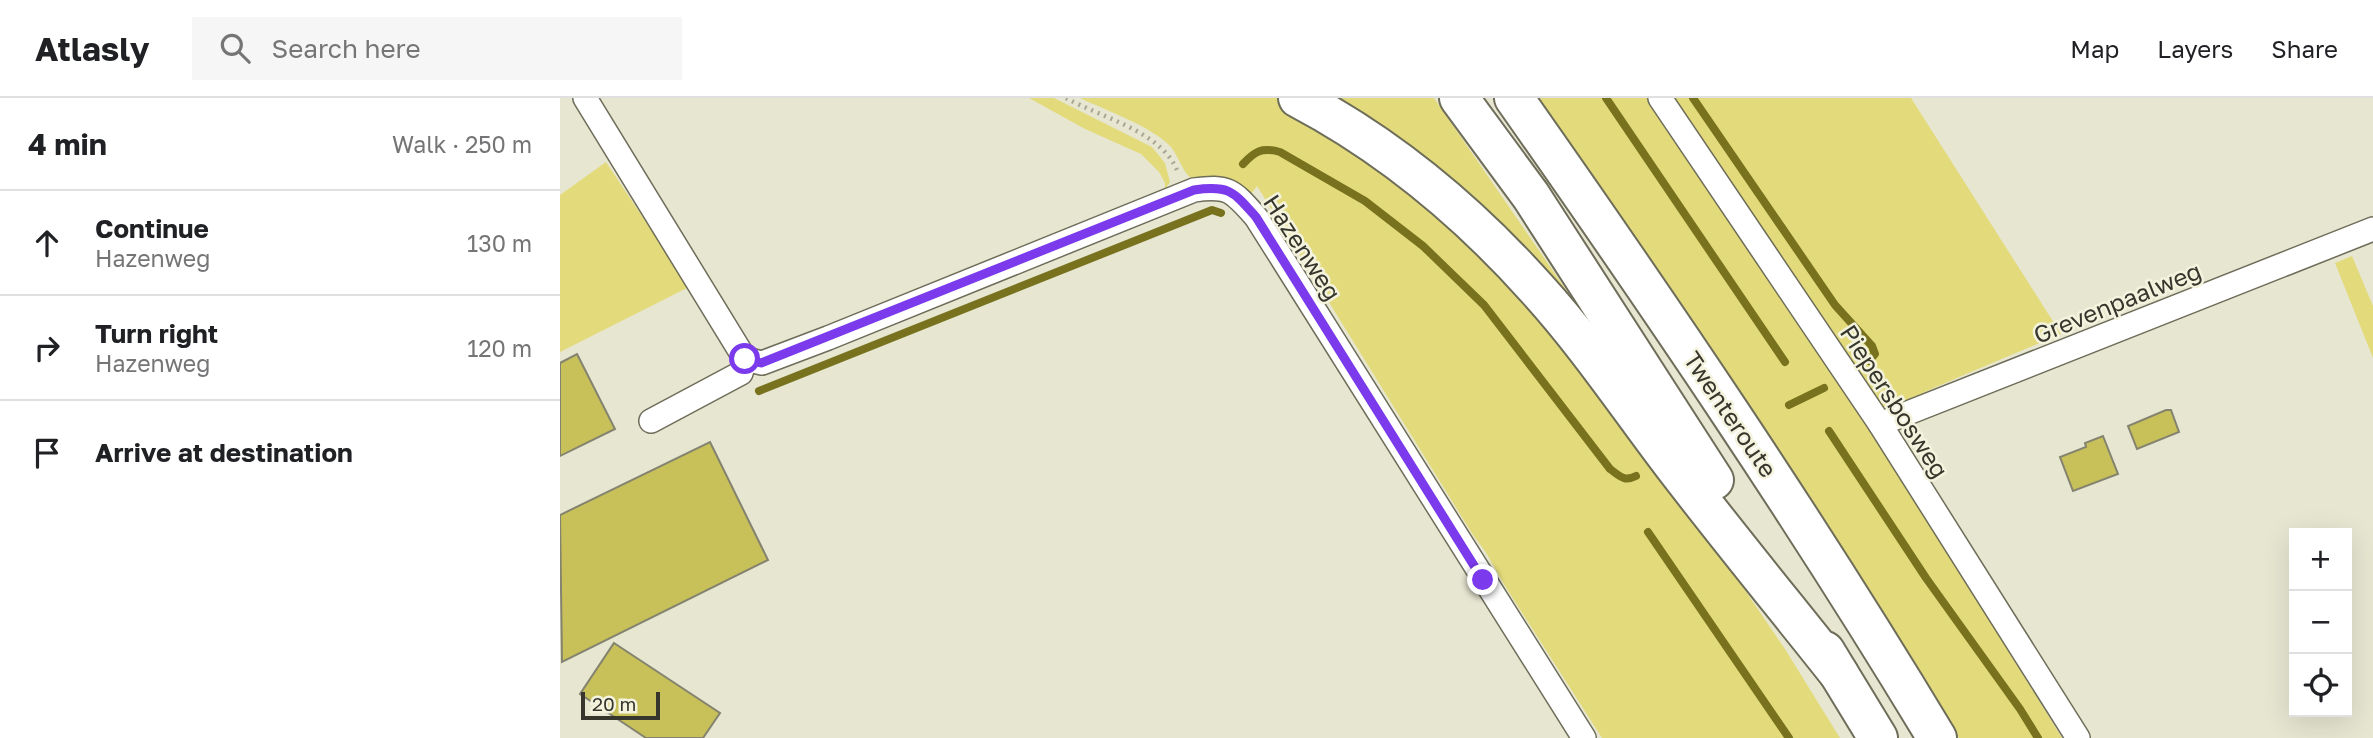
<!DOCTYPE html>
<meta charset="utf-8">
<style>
:root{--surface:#fff;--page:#f6f6f6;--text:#202124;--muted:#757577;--line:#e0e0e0}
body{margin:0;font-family:"Golos Text",sans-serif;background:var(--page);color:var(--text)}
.controls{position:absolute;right:21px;bottom:21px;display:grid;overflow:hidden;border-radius:0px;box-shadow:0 7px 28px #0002}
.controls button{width:63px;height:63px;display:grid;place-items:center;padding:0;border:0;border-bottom:2px solid var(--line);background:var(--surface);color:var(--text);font:35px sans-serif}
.scale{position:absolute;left:21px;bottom:18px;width:79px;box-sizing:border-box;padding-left:7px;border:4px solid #36362d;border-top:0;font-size:19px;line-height:24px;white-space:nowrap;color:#36362d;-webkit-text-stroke:5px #f4f3de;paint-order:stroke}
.stop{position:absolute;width:21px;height:21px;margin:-16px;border:5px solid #7c3aed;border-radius:50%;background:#fff}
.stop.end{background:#7c3aed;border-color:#fff;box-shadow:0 2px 7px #0008}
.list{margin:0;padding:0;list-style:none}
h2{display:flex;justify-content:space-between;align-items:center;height:91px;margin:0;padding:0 28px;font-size:30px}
h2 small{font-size:23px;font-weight:400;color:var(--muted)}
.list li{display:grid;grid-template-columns:46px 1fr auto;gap:21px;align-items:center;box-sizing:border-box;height:105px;padding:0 28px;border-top:2px solid var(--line)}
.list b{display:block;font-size:26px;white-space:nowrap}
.list p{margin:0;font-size:23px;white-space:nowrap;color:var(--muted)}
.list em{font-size:23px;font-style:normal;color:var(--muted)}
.icon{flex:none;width:38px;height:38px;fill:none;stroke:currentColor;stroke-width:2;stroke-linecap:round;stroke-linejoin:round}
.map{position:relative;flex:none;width:1813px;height:640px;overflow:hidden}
header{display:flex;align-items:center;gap:42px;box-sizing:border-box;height:98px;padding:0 35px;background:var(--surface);border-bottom:2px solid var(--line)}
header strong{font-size:33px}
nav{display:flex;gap:38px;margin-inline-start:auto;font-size:24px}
.search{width:490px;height:63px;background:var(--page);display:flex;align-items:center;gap:18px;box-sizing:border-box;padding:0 24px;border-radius:0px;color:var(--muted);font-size:26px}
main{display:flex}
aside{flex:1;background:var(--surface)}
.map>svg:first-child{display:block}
</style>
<header>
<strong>Atlasly</strong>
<div class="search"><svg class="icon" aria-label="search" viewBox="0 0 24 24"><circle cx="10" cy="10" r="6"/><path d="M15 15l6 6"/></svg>Search here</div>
<nav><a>Map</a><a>Layers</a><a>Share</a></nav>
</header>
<main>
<aside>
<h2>4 min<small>Walk · 250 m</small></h2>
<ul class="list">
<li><svg class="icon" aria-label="ahead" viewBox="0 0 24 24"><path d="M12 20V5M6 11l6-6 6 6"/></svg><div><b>Continue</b><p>Hazenweg</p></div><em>130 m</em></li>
<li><svg class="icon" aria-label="right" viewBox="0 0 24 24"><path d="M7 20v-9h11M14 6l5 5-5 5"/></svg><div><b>Turn right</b><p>Hazenweg</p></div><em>120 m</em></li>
<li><svg class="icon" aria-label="arrive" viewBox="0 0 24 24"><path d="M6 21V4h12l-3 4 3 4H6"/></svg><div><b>Arrive at destination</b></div></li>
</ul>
</aside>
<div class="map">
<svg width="1813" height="640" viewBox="0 0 1813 640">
<rect width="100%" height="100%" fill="#e7e6d1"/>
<!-- green -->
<g fill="#e3db7b">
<path d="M 469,0 L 494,0 L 592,49 L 605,65 L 610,84 L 605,92 L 605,85 L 599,74 L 581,56 L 525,31 Z"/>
<path d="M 520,0 L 718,0 L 776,33 L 913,140 L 1110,382 L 1225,551 L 1280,640 L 1042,640 L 945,488 L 925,453 L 913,437 L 697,88 L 691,96 C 675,82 657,73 637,83 C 622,79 620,57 608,46 C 586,26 547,13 520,0 Z"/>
<path d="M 756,0 L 874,0 L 1031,228 L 1014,222 Z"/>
<path d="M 978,0 L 1087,0 L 1312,332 L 1502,640 L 1399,640 L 1288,459 L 1085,155 Z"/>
<path d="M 1108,0 L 1351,0 L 1501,236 C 1459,254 1417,271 1376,289 C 1356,297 1343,309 1321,309 Z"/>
<path d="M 46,64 L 129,189 L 0,254 L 0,97 Z"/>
<path d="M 1792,158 L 1813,208 L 1813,260 L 1775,165 Z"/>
</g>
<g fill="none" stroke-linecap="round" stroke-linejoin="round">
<!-- stream -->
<g stroke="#78721e" stroke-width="8">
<path d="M 1046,0 L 1225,264"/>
<path d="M 1133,0 L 1275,207 L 1312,248 L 1315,256 L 1309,263"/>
<path d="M 683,66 C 695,53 702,49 720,54 L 805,103 L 863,148 L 924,207 L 1050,371 C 1060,378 1064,384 1076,378"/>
<path d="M 199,293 L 652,112 L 661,115"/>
<path d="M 1229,307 L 1264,290"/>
<path d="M 1269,333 L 1366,480 L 1460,611 L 1478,640"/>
<path d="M 1088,434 L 1229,640"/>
</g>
</g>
<!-- building -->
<g fill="#c8c058" stroke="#84836f" stroke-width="2">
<path d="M 17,256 L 55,331 L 0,358 L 0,265 Z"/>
<path d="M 1606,312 L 1611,312 L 1619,334 L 1577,351 L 1568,328 Z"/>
<path d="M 1543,338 L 1558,376 L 1513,393 L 1500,359 L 1526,349 L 1525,345 Z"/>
<path d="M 150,344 L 208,462 L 2,564 L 0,417 Z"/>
<path d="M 54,545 L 160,615 L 143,640 L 86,640 L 20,596 Z"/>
</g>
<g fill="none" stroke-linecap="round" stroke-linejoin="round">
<!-- minor casing -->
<g stroke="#6e6d5a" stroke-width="26">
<g id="minor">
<path d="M 25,0 L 185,261 L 181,275 L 91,323"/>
<path d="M 1100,0 L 1320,326 L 1518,640"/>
<path d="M 185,261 L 202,265 L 268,240 L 634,92 C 669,87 673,93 696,119 L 1024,640"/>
<path d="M 1320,326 L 1813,131"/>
</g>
</g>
<!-- trunk casing -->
<g stroke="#6e6d5a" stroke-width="42">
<g id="trunk">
<path d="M 738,0 C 829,48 909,115 977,191 C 1028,247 1071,312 1117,372 C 1170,441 1225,508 1279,576"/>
<path d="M 899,0 L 971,98 L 1154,382"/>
<path d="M 954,0 C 1101,209 1245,421 1377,640"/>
<path d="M 1265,553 L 1318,640"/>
</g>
</g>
<!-- path -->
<path stroke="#a8a796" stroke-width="4.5" stroke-dasharray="2 5" stroke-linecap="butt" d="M 506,0 C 542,20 604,34 618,75"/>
<!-- minor -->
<use href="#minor" stroke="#fff" stroke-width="23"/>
<!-- trunk -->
<use href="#trunk" stroke="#fff" stroke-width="38"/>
</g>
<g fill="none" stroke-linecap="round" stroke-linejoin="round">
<!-- route -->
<path stroke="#7c3aed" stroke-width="9" d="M 185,261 L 201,265 L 634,92 C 669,87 673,93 696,119 L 923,482"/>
</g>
<g text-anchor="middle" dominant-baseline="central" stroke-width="5" stroke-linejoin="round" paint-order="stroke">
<!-- street labels -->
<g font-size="24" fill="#36362d" stroke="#f4f3de">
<text transform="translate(743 149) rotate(57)">Hazenweg</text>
<text transform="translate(1557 204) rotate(-22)">Grevenpaalweg</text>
<text transform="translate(1335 303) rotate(57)">Piepersbosweg</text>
<text transform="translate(1171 316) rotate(56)">Twenteroute</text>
</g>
</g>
</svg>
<div class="controls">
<button>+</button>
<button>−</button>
<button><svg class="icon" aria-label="locate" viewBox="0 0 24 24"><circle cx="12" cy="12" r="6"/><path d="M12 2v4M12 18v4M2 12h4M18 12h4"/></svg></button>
</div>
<div class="scale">20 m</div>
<div class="stop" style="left:185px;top:261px"></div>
<div class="stop end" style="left:923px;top:482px"></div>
</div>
</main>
